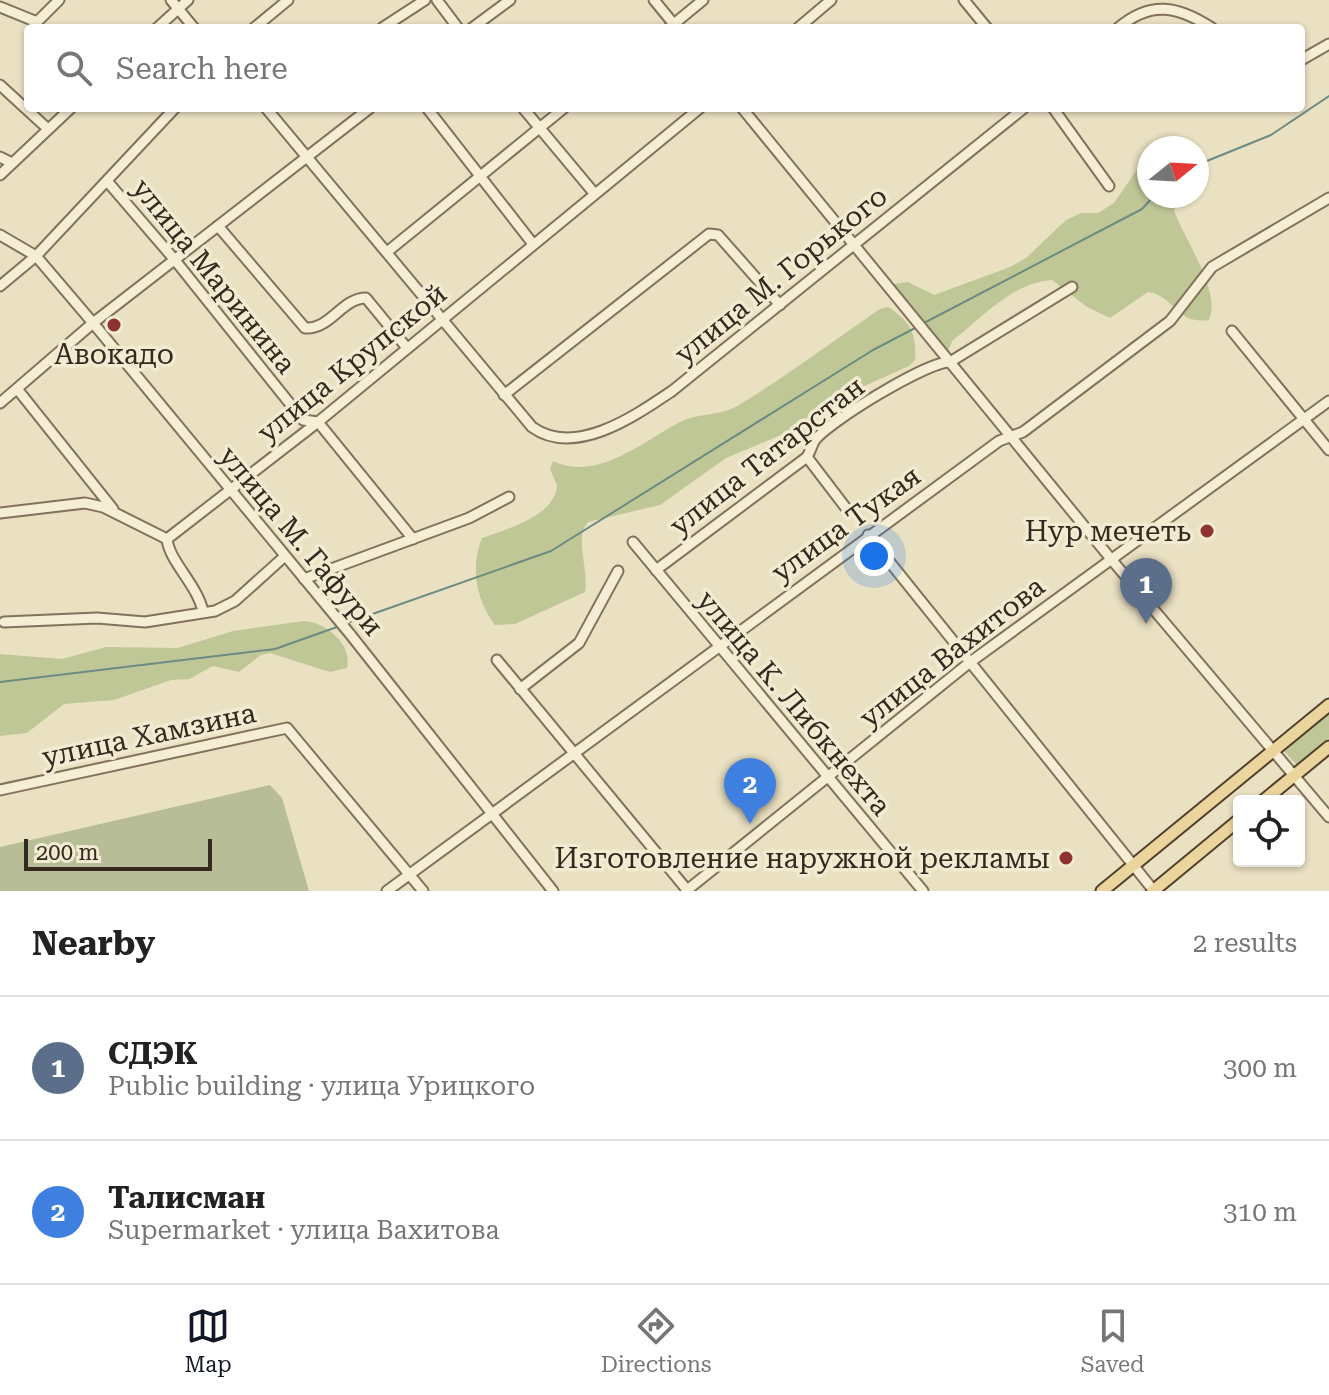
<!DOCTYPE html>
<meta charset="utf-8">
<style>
:root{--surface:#fff;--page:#f2f2f2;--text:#222;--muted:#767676;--line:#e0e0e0;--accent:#111827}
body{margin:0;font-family:"Roboto Serif",serif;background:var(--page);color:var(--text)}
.controls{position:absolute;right:24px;bottom:24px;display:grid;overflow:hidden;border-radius:8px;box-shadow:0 2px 6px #0004}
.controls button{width:72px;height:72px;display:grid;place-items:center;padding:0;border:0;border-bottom:2px solid var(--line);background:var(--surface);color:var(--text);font:40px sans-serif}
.compass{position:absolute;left:1137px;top:136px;width:72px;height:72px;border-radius:50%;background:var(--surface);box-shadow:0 2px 6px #0004;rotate:72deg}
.scale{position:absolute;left:24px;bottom:20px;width:188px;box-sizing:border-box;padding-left:8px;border:4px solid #34291e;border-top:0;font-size:22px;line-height:28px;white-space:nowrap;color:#34291e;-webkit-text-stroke:6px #f2ead1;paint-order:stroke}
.you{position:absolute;left:874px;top:556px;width:28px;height:28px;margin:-20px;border:6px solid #fff;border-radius:50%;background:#1a73e8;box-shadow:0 0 0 12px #1a73e833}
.badge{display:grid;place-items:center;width:52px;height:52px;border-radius:50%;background:var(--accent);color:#fff;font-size:26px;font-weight:700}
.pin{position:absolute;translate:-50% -66px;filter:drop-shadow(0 2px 4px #0008)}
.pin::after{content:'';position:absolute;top:42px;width:28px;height:24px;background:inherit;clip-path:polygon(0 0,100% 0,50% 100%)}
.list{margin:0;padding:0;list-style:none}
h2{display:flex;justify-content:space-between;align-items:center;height:104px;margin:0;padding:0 32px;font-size:34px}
h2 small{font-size:26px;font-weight:400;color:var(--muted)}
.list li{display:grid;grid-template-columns:52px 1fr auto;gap:24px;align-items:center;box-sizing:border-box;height:144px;padding:0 32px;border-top:2px solid var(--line)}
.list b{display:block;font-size:30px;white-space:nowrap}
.list p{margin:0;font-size:26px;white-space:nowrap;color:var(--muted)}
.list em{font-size:26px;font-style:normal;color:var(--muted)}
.icon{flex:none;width:44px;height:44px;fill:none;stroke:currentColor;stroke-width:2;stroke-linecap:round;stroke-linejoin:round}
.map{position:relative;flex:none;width:1329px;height:891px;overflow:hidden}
.search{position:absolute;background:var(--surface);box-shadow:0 2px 6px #0004;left:24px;right:24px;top:24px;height:88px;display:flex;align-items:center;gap:20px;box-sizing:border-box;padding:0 28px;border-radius:8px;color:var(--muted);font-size:30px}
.sheet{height:392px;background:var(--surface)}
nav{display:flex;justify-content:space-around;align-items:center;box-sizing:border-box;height:112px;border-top:2px solid var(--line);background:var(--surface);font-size:22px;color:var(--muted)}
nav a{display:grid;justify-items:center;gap:4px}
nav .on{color:var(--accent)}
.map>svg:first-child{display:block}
</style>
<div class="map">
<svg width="1329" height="891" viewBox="0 0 1329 891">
<rect width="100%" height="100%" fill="#eae0c2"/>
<!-- green -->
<g fill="#c0c797">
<path d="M 1149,152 L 1149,196 L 1182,196 L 1174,210 C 1184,239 1222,292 1209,320 C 1176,325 1174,295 1148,292 L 1110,318 L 1087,307 L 1052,280 C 1012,283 984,316 953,340 L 948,350 L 894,284 L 908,282 L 934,295 L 1010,267 L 1026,258 L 1066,220 L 1081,213 L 1098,213 L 1114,203 Z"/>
<path d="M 888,307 C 910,321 917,334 915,360 L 909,366 L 833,400 L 788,432 L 726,458 L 660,505 L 588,522 C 574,538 589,568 585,592 L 515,624 L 495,625 C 476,600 470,567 482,538 C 506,529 556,516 557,485 L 550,469 L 553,461 C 597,482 642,442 680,422 C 698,413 721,416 739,405 C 787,376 833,341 880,309 Z"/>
<path d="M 304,621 C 326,622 353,645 347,668 L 330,672 L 270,653 L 261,655 L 239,672 L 213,666 L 189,679 L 171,680 L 114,700 L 64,704 L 27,733 L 0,736 L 0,654 L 62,659 L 106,647 L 178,648 L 233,631 Z"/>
<path d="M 1329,715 L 1329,738 L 1297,765 L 1284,751 Z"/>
</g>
<!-- cemetery -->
<path fill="#b7bd96" d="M 270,785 L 282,798 L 309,891 L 0,891 L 0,847 Z"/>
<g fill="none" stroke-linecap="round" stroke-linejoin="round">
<!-- stream -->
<g stroke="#6c8b84" stroke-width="2">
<path d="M 1197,165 L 1271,135 L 1329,96"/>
<path d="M 922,324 L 1142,209 L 1154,196"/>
<path d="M 347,623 L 551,551 L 873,350 L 917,327"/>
<path d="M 0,682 L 275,649 L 337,627"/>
</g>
<!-- minor casing -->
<g stroke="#83725b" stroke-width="13">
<g id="minor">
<path d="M 171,0 L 194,28"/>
<path d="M 437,0 L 458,28"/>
<path d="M 654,0 L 677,28"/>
<path d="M 964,0 L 987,28"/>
<path d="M 0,7 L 37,22 L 59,0"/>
<path d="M 157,28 L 188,0"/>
<path d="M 254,28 L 288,0"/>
<path d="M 382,28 L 425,0"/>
<path d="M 472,28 L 510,0"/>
<path d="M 669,28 L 703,0"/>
<path d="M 798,28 L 831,0"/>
<path d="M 1118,28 C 1151,0 1178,6 1212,28"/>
<path d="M 1301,60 L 1329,44"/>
<path d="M 0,85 L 48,129"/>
<path d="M 266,108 L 532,427 C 575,458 635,416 672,391 L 1024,108"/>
<path d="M 427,108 L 533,244"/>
<path d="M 523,108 L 594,193"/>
<path d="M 742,108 L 1111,559 L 1329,817"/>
<path d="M 1053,108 L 1109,186"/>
<path d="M 0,157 L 12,163"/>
<path d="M 0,175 L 71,108"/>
<path d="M 107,181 L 174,259 L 303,420 L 318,422 L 413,539"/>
<path d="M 218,226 L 305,328 C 330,330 342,298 366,298 L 407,348"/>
<path d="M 0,235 L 36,256 L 93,323 L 350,634 L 553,891"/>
<path d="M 387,252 L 564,108"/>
<path d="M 0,286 L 36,256 L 175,108"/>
<path d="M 1232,331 L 1329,450"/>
<path d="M 18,390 L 113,509"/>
<path d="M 504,395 L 709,234 L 718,235 L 780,305"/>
<path d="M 0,403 L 93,323 L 370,108"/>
<path d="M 807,457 L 849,512"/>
<path d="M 0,513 L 85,503 L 103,507 L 167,539 L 318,422 L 700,108"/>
<path d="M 868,535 L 1154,891"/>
<path d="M 167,539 C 169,561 196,583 203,611"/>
<path d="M 633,542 L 923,891"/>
<path d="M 656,570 L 807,457 C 810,452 812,445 815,440 C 830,421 928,361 950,362 L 1072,287"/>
<path d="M 304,579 L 469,518 L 509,497"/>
<path d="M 4,622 L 97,618 L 145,622 L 215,611 L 235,601 L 285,556"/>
<path d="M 497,660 L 688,891"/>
<path d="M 520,689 L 579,643 L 618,571"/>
<path d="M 0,790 L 287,728 L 423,891"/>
<path d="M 387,891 L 999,441 L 1023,432 L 1170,321 L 1212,267 L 1329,198"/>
<path d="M 686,891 L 969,663 L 1329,401"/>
</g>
</g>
<!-- major casing -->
<g stroke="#51402f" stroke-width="15">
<g id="major">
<path d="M 1263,801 L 1329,747"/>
<path d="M 1102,891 L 1329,705"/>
<path d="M 1153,891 L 1239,820"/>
</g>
</g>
<!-- minor -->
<use href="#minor" stroke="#f6edd5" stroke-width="9"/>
<!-- major -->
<use href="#major" stroke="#ebd59d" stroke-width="11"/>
</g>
<!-- markers -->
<g fill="#8e322f" stroke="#f2ead1" stroke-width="3">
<circle cx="114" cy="325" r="8"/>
<circle cx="1207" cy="531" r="8"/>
<circle cx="1066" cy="858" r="8"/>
</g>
<g text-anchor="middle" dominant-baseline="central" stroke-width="7" stroke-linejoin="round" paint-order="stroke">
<!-- street labels -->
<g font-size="28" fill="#34291e" stroke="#f2ead1">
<text transform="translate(781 275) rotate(-39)">улица М. Горького</text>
<text transform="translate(214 276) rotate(51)">улица Маринина</text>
<text transform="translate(352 363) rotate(-39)">улица Крупской</text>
<text transform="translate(767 456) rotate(-38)">улица Татарстан</text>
<text transform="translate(846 524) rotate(-36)">улица Тукая</text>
<text transform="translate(301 541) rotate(50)">улица М. Гафури</text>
<text transform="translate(952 652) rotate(-38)">улица Вахитова</text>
<text transform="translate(794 703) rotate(50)">улица К. Либкнехта</text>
<text transform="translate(149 735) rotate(-12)">улица Хамзина</text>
</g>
<!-- poi labels -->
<g font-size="28" fill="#34291e" stroke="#f2ead1" text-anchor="end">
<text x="114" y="354" text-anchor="middle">Авокадо</text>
<text x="1191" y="531">Нур мечеть</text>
<text x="1050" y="858">Изготовление наружной рекламы</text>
</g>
</g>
</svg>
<div class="controls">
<button><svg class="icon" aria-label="locate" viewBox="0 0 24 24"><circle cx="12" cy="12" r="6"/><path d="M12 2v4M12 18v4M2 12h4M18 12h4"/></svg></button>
</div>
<svg class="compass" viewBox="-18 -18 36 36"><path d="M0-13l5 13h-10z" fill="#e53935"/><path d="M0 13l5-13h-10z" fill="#767676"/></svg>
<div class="scale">200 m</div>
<div class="you"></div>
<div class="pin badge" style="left:1146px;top:624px;background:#5c6f8a">1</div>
<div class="pin badge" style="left:750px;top:824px;background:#3f7fe0">2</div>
<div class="search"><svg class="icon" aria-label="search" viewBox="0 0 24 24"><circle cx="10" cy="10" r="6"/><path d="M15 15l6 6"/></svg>Search here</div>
</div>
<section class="sheet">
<h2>Nearby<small>2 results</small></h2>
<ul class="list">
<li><span class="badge" style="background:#5c6f8a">1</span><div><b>СДЭК</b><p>Public building · улица Урицкого</p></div><em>300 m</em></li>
<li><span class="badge" style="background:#3f7fe0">2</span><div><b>Талисман</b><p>Supermarket · улица Вахитова</p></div><em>310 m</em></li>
</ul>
</section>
<nav>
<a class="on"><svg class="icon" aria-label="map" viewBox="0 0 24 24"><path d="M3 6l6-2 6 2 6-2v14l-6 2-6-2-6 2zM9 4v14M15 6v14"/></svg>Map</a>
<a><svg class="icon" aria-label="directions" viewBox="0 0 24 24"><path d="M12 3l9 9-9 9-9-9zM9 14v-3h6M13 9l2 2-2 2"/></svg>Directions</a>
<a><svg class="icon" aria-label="saved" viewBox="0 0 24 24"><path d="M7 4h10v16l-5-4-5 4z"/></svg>Saved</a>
</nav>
